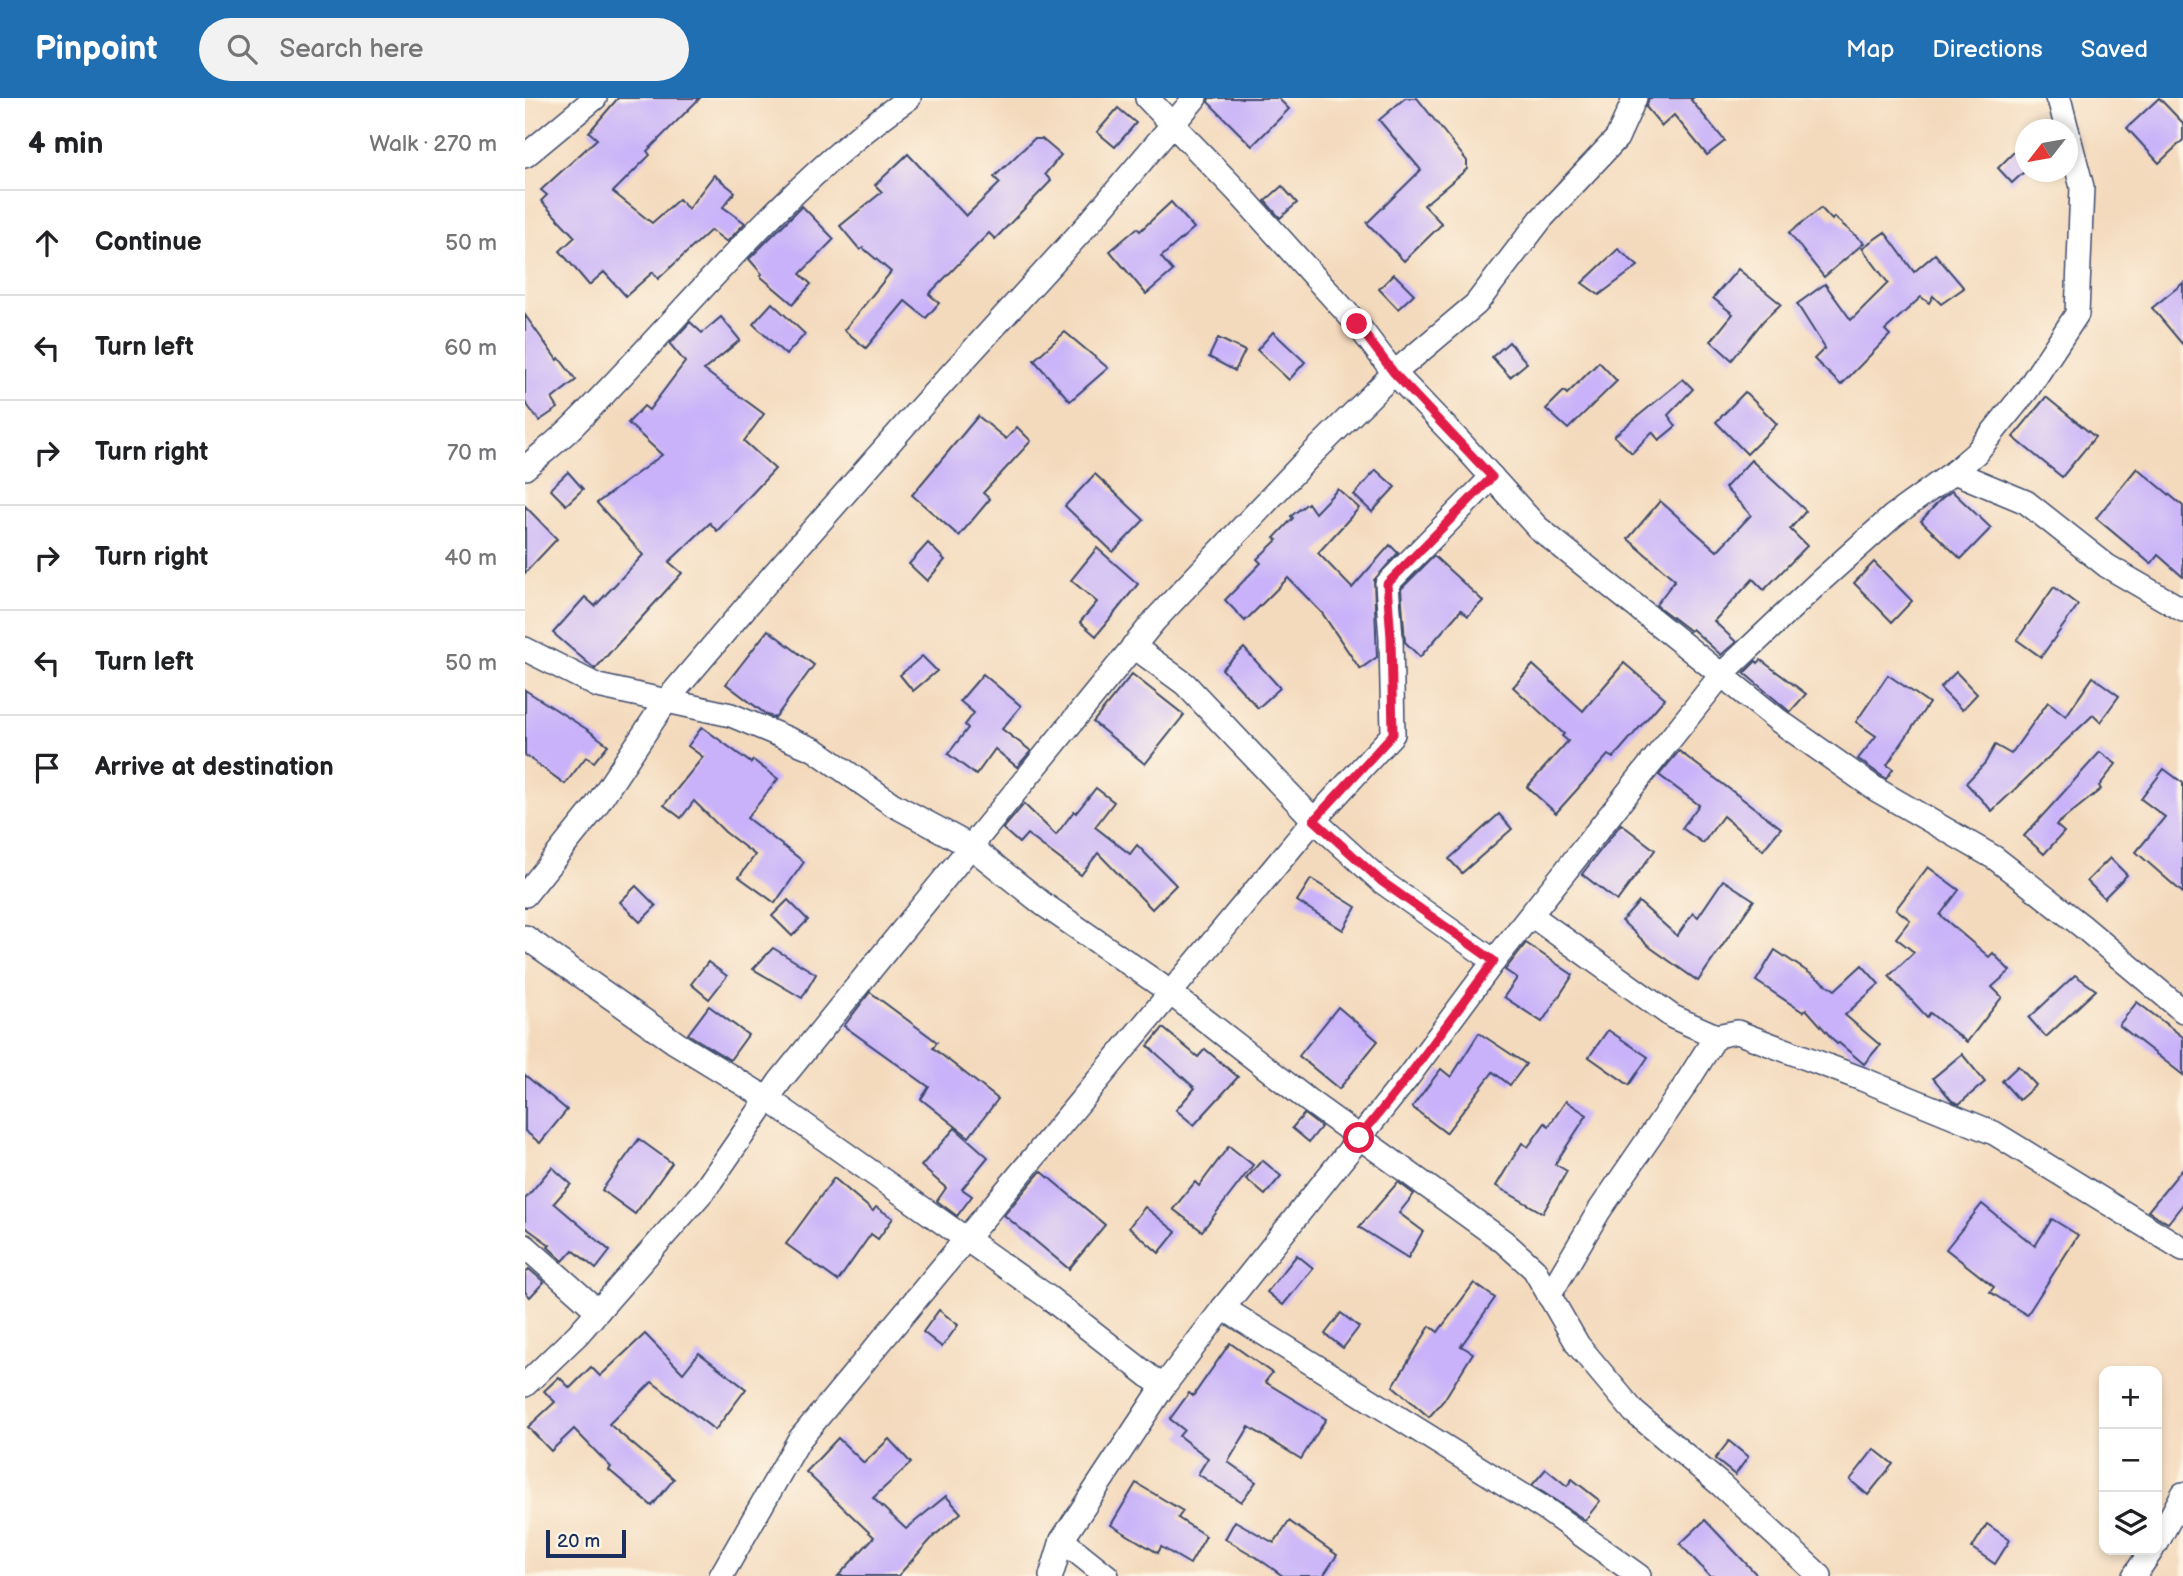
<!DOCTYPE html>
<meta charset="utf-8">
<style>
:root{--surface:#fff;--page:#f2f2f2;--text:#202124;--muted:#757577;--line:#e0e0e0;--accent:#1f6fb2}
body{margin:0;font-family:"Balsamiq Sans",sans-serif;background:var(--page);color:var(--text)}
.controls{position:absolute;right:21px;bottom:21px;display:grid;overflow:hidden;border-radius:14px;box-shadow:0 4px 10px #0003}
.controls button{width:63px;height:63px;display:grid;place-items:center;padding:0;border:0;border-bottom:2px solid var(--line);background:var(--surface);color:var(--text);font:35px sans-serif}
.compass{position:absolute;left:1490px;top:21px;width:63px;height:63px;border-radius:50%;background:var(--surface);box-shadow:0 4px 10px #0003;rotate:239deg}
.scale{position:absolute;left:21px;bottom:18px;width:80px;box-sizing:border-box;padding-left:7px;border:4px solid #1b2f5e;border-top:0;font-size:19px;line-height:24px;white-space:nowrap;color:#1b2f5e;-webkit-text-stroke:5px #fcf5e5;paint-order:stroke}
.stop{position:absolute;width:21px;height:21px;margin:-16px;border:5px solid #e11d48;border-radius:50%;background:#fff}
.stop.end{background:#e11d48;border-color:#fff;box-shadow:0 2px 7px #0008}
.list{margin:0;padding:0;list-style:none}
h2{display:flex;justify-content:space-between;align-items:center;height:91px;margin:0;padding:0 28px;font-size:30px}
h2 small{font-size:23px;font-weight:400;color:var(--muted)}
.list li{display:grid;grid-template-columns:46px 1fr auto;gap:21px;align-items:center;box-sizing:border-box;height:105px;padding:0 28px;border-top:2px solid var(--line)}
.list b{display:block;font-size:26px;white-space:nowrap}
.list em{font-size:23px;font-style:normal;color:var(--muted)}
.icon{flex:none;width:38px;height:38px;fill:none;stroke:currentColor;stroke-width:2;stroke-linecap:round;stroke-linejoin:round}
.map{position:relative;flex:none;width:1658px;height:1478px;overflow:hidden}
header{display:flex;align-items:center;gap:42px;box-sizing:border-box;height:98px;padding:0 35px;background:var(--accent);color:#fff}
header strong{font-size:33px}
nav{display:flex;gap:38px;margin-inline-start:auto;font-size:24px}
.search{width:490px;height:63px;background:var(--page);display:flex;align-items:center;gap:18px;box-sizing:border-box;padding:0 24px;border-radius:38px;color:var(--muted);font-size:26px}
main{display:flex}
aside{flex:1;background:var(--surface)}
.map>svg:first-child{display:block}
</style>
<header>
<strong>Pinpoint</strong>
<div class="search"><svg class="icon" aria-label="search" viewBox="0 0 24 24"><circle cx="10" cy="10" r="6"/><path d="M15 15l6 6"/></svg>Search here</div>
<nav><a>Map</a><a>Directions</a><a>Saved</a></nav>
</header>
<main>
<aside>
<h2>4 min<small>Walk · 270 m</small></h2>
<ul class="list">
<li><svg class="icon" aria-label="ahead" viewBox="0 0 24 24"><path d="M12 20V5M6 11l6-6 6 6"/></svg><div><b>Continue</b></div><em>50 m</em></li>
<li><svg class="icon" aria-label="left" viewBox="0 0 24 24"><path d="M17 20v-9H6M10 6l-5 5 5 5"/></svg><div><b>Turn left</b></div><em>60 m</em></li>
<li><svg class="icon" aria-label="right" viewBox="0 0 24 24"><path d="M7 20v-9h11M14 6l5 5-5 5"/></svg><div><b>Turn right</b></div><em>70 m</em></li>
<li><svg class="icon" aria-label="right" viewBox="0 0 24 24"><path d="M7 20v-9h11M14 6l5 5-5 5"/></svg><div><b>Turn right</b></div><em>40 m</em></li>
<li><svg class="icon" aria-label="left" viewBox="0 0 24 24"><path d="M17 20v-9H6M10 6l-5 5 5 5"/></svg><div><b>Turn left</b></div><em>50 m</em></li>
<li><svg class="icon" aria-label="arrive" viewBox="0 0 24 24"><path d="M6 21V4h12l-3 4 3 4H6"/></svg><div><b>Arrive at destination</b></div></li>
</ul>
</aside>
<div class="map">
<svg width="1658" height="1478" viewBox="0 0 1658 1478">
<rect width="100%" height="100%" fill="#fcf5e5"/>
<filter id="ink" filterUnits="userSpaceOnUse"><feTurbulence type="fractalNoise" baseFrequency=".0143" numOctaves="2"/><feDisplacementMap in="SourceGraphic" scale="14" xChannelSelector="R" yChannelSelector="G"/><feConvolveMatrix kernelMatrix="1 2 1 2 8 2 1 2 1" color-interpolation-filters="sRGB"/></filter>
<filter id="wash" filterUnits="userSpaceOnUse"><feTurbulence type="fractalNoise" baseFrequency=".00686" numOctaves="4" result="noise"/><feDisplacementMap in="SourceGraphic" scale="28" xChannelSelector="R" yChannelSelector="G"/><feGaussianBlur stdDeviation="1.57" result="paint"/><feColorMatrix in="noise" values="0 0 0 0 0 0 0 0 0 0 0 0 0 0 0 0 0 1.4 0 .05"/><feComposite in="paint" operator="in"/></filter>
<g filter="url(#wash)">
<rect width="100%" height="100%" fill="#f4dabd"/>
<g id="blocks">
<!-- building -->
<g fill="#c9b2f9">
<path d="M 93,0 L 175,0 L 122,53 L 125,57 L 88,94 L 127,125 L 154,101 L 163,111 L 189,77 L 210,94 L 198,109 L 220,125 L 202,144 L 186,132 L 133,181 L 128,174 L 101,198 L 79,174 L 64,187 L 35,153 L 50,139 L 16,103 L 22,97 L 16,92 L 72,41 L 64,34 Z"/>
<path d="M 684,0 L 753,0 L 764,11 L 727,48 L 683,4 Z"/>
<path d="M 880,0 L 892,0 L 942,63 L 942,71 L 899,107 L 917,126 L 879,163 L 842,125 L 896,72 L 854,22 Z"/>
<path d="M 1124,0 L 1168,0 L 1166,2 L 1200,43 L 1182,57 L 1149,17 L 1137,28 L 1121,9 Z"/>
<path d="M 1634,0 L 1658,25 L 1658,42 L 1634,65 L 1602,30 Z"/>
<path d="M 593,10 L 611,25 L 590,49 L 572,34 Z"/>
<path d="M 509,41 L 517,41 L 536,57 L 520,76 L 526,83 L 470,141 L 464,135 L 404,196 L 414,205 L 401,220 L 380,203 L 341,250 L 319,232 L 366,174 L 338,150 L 335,152 L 315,128 L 357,94 L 350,87 L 383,56 L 441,118 L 475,85 L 469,79 Z"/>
<path d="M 1501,42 L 1501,72 L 1487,85 L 1473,70 Z"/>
<path d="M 757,88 L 772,105 L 755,120 L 740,103 Z"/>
<path d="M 646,104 L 669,130 L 636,159 L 648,173 L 621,196 L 585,153 L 612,130 L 615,133 Z"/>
<path d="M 277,108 L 309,141 L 275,176 L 286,186 L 268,206 L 235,178 L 237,176 L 224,161 Z"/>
<path d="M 1296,110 L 1307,122 L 1309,119 L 1339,145 L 1299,179 L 1264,135 Z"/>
<path d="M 1360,134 L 1389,174 L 1410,156 L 1439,190 L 1416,206 L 1408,198 L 1404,205 L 1396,199 L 1360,232 L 1365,237 L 1316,287 L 1289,261 L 1300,250 L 1272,206 L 1300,186 L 1326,222 L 1363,185 L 1337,150 Z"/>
<path d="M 1093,151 L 1113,168 L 1074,197 L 1057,185 Z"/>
<path d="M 1213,171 L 1256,206 L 1239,222 L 1207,262 L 1186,243 L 1208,216 L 1188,200 Z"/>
<path d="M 869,176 L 889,196 L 873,211 L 854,191 Z"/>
<path d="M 1658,185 L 1658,247 L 1627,210 Z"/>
<path d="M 247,205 L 280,236 L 261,257 L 228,226 Z"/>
<path d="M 0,217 L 32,262 L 34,260 L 51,282 L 27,301 L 33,310 L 14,323 L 0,304 Z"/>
<path d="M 196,219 L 215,242 L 179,272 L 239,316 L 219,343 L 250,371 L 192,433 L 185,425 L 144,464 L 157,475 L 70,571 L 28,535 L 60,499 L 70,508 L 118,457 L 72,405 L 137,357 L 103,325 L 119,308 L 124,312 L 160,264 L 145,246 L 165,224 L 177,235 Z"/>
<path d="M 540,234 L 583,270 L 545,303 L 509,262 Z"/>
<path d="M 748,234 L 780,264 L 764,282 L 732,252 Z"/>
<path d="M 693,240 L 720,253 L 710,273 L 684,259 Z"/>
<path d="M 984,244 L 1002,265 L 985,279 L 967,259 Z"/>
<path d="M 1074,264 L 1092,283 L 1043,331 L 1021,311 L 1039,293 L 1042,296 Z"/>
<path d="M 1158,281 L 1168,291 L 1143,317 L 1151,328 L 1134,342 L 1127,334 L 1107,355 L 1089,338 Z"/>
<path d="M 1220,294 L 1252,326 L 1222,356 L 1191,324 Z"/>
<path d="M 1521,299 L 1570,339 L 1537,379 L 1488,339 Z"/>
<path d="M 453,318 L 481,341 L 492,329 L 506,343 L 458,395 L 465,401 L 434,438 L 387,397 Z"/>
<path d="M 1226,362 L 1281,413 L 1265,431 L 1282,448 L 1239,492 L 1228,481 L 1189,523 L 1211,544 L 1196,557 L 1167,531 L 1165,533 L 1131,507 L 1150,482 L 1103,441 L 1135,403 L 1192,453 L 1226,417 L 1200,390 Z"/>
<path d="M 1612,370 L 1658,408 L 1658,479 L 1633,457 L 1626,466 L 1571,420 Z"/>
<path d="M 851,372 L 870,389 L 847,414 L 829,397 Z"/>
<path d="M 43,374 L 58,391 L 41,407 L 25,391 Z"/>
<path d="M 570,376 L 619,422 L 588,454 L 540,408 Z"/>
<path d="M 813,391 L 834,410 L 793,455 L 827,490 L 865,447 L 873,455 L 849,482 L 852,559 L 835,571 L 797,515 L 763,480 L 720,523 L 700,502 L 736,465 L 732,461 L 752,442 L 749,440 L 768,420 L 766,418 L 783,405 L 790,415 Z"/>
<path d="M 1427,393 L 1466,430 L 1436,461 L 1396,423 L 1417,400 Z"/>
<path d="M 0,408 L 32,441 L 0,475 Z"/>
<path d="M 403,445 L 420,462 L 402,483 L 384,466 Z"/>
<path d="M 572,450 L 613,486 L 571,538 L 555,524 L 572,504 L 546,482 Z"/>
<path d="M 909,458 L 958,503 L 943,518 L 936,512 L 895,559 L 880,544 L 876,491 Z"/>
<path d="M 1349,464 L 1387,503 L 1367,524 L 1329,485 Z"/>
<path d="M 1529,489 L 1553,507 L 1516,559 L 1492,542 Z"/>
<path d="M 243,532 L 289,567 L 250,620 L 242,617 L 201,586 Z"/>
<path d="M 719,550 L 755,590 L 733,610 L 697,571 Z"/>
<path d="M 397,558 L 412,573 L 388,593 L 375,577 Z"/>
<path d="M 1236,562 L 1281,596 L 1265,614 L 1219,575 L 1231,563 L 1233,565 Z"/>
<path d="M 1099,565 L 1140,600 L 1088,660 L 1083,657 L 1031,715 L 1002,689 L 1043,643 L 1037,638 L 1039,636 L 988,589 L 1008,567 L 1058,613 Z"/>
<path d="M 1431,574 L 1452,596 L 1437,612 L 1415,590 Z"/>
<path d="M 458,576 L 496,608 L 477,631 L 506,653 L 492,669 L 470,651 L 451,677 L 423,656 L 443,630 L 440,627 L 449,615 L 435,603 Z"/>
<path d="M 607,576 L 659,617 L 620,666 L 568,624 Z"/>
<path d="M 1363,577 L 1404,605 L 1362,667 L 1368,671 L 1361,681 L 1333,661 L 1351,638 L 1331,624 Z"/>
<path d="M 1568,579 L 1594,598 L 1575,624 L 1568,617 L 1467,713 L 1441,685 L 1460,665 L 1470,647 L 1486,656 L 1523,604 L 1541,618 Z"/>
<path d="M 0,592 L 63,632 L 83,647 L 69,664 L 61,659 L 40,686 L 0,657 Z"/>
<path d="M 177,629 L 226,665 L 228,662 L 253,681 L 222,720 L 279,764 L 250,805 L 214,779 L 230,757 L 200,734 L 169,703 L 156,720 L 139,707 L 178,659 L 163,648 Z"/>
<path d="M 1154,653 L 1256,730 L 1238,752 L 1198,718 L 1178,745 L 1157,730 L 1174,707 L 1134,677 Z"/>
<path d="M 1575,654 L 1591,666 L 1574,688 L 1576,691 L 1531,727 L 1539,734 L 1519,756 L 1499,738 Z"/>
<path d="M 1639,671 L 1658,685 L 1658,795 L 1611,754 L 1640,719 L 1616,701 Z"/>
<path d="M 571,690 L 589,704 L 570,729 L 605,756 L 612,747 L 651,787 L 627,811 L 573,755 L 556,777 L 502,736 L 494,745 L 478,731 L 499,706 L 531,737 L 549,713 L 551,715 Z"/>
<path d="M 974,716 L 987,731 L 937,775 L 924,761 Z"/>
<path d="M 1096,726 L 1130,752 L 1092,803 L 1057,776 Z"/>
<path d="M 1585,760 L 1602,777 L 1579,800 L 1562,783 Z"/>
<path d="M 1403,769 L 1434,792 L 1415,817 L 1464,859 L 1468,855 L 1485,873 L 1467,889 L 1477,899 L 1442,944 L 1405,915 L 1402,919 L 1364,878 L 1389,854 L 1371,840 L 1385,822 L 1371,811 Z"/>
<path d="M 786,781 L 831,809 L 818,832 L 772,803 Z"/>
<path d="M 1198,782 L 1229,802 L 1173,883 L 1126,850 L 1097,823 L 1114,804 L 1152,838 L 1168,815 L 1173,819 Z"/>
<path d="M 111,788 L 131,808 L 115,824 L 95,804 Z"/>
<path d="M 263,802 L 283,822 L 267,838 L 247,818 Z"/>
<path d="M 1001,845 L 1048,877 L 1017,924 L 979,899 L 992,880 L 980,872 Z"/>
<path d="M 248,850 L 291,876 L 277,900 L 228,871 Z"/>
<path d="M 1250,852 L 1310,892 L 1337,867 L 1354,886 L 1320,917 L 1355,947 L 1339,966 L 1314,945 L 1312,946 L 1281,911 L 1278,914 L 1231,883 Z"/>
<path d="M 183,864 L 202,878 L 184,901 L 166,886 Z"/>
<path d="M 1550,877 L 1571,892 L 1521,939 L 1504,920 Z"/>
<path d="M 345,894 L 412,944 L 408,950 L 473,1001 L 444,1039 L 396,1001 L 404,989 L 319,928 Z"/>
<path d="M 1612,904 L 1658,939 L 1658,977 L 1594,927 Z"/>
<path d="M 184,908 L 223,937 L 205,962 L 163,936 Z"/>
<path d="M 813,909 L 853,943 L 814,991 L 774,958 Z"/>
<path d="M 638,930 L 673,959 L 680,951 L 713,979 L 669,1027 L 651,1012 L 670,990 L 623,948 Z"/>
<path d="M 1083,932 L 1123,959 L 1104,987 L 1064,959 Z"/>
<path d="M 954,935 L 1001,966 L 985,987 L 968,974 L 921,1035 L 887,1009 L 916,971 L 926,979 Z"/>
<path d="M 1437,956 L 1460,984 L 1434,1006 L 1427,1003 L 1408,980 Z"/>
<path d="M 1493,968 L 1511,987 L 1494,1002 L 1477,983 Z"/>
<path d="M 0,977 L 42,1012 L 15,1045 L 0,1033 Z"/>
<path d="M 1041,1003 L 1062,1017 L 1030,1066 L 1042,1073 L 1018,1115 L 971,1088 L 997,1045 L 1003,1049 L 1020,1025 L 1024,1028 Z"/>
<path d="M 779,1016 L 796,1029 L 784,1044 L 767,1030 Z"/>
<path d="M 430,1030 L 463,1059 L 437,1091 L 447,1098 L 432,1118 L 412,1103 L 421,1090 L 396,1068 Z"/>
<path d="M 114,1041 L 147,1065 L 110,1116 L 77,1092 Z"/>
<path d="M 704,1048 L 728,1067 L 677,1133 L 648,1111 L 670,1084 L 674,1088 Z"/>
<path d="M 737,1062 L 756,1078 L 740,1097 L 721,1081 Z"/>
<path d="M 27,1069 L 46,1086 L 29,1105 L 85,1153 L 71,1171 L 48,1152 L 38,1163 L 23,1149 L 25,1147 L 0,1129 L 0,1101 Z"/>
<path d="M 1658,1070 L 1658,1106 L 1643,1125 L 1623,1113 Z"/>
<path d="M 516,1073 L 580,1127 L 544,1171 L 479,1117 Z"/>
<path d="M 309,1080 L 348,1113 L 351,1109 L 368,1120 L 353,1141 L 346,1136 L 313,1183 L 261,1146 Z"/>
<path d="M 873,1084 L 889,1096 L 874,1115 L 898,1133 L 883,1160 L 834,1129 Z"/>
<path d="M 1457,1106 L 1510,1148 L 1527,1121 L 1553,1137 L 1502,1217 L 1465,1194 L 1469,1189 L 1421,1151 Z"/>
<path d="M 620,1109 L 651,1134 L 634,1155 L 604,1129 Z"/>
<path d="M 772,1157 L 788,1170 L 758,1207 L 742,1194 Z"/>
<path d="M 4,1171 L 19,1184 L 5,1199 L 0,1194 L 0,1176 Z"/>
<path d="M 949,1185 L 970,1200 L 936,1248 L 948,1255 L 919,1302 L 904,1319 L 868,1288 L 905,1228 L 913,1234 Z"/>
<path d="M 414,1212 L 433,1227 L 417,1249 L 398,1234 Z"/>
<path d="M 816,1215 L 834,1229 L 818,1250 L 800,1236 Z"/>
<path d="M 120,1236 L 158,1275 L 174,1255 L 221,1291 L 190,1332 L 127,1284 L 84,1326 L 149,1381 L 127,1408 L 84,1372 L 86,1369 L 49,1331 L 26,1353 L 3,1329 L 30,1304 L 19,1293 L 34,1279 L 45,1290 L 66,1269 L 75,1278 Z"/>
<path d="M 705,1245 L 747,1275 L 740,1284 L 801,1321 L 776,1361 L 724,1329 L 703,1364 L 731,1384 L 716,1404 L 673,1376 L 683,1360 L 654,1338 L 659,1332 L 645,1321 L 664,1295 L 668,1298 Z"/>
<path d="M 313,1340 L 339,1365 L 364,1341 L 386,1365 L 348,1400 L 381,1431 L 421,1398 L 436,1415 L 409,1438 L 373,1478 L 313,1478 L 349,1439 L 281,1374 Z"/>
<path d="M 1204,1343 L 1223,1359 L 1210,1377 L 1190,1361 Z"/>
<path d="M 1349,1351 L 1368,1366 L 1343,1397 L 1325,1382 Z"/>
<path d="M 1021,1371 L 1042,1388 L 1047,1381 L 1075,1403 L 1060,1422 L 1007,1387 Z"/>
<path d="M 611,1385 L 658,1413 L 653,1420 L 681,1438 L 665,1466 L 636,1449 L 633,1455 L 586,1427 Z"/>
<path d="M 1180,1422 L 1233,1478 L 1185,1478 L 1155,1446 Z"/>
<path d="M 710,1423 L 749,1445 L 764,1423 L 812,1457 L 798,1478 L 758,1478 L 731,1459 L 700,1441 Z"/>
<path d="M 1462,1426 L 1485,1442 L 1470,1466 L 1447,1450 Z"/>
</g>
</g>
</g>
<g filter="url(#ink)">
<use href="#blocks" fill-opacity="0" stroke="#3c496c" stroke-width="2"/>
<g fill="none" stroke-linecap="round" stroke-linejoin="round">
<!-- minor casing -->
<g stroke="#3c496c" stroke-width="26">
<g id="minor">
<path d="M 622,0 L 712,93 L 832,226 L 869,275 L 937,346 L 1012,429 L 1254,623 L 1352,692 L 1470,760 L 1557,828 L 1658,913"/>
<path d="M 1532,0 L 1535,4 L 1542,32"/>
<path d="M 0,58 L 70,0"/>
<path d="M 0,370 C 16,356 33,343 48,328 C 158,218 256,89 384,0"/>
<path d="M 1429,374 L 1501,404 L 1582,468 L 1658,512"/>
<path d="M 608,548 L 660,586 L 789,722 L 856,783 L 969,863"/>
<path d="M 0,551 L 73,588 L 206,617 L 290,652 L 367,706 L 445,748 L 518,806 L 635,887 L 784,1003 L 978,1143 L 1009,1171 L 1053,1247 L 1109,1314 L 1196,1387 L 1295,1478"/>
<path d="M 0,797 L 69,711 L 141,603 L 249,476 L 396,309 L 565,124 L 670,0"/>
<path d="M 1006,817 L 1148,919 L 1191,938 L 1212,934 L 1337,981 L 1469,1035 L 1658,1151"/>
<path d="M 0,839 L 151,945 L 243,1001 L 523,1199 L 638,1289"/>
<path d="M 0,1148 L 73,1213"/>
<path d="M 1024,1198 L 1074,1113 L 1157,992 L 1191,938"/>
<path d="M 698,1210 L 1023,1413 L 1114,1478"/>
<path d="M 0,1287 L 53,1236 L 181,1090 L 255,983 L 630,522 L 783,360 L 869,275 L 951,206 L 1016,121 L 1092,40 L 1110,0"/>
<path d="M 537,1442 L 582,1478"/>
<path d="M 1632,1445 L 1658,1396"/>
<path d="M 196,1478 L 274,1342 L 789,722 L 868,636 L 866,540 L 862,486 L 967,379"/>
<path d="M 526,1478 L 537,1442 L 638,1289 L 698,1210 L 883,979 L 969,863 L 1197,576 L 1292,486 L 1368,418 L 1429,374 L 1451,355 L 1502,292 L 1552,216 L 1557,89 L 1542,32"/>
<path d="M 1609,1478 L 1627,1452"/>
</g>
</g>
<!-- minor -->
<use href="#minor" stroke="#fff" stroke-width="23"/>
</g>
</g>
<g fill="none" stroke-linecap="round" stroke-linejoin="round" filter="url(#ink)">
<!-- route -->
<path stroke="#e11d48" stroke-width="9" d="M 832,226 L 869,275 L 967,379 L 862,486 L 866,540 L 868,636 L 789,722 L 856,783 L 969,863 L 883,979 L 834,1040"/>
</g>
</svg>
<div class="controls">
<button>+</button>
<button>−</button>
<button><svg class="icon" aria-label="layers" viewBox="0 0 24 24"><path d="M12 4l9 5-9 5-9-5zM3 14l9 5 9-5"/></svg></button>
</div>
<svg class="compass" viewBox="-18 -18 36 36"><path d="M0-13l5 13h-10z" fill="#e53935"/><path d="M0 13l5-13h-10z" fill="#757577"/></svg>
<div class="scale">20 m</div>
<div class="stop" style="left:834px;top:1040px"></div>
<div class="stop end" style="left:832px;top:226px"></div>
</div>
</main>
